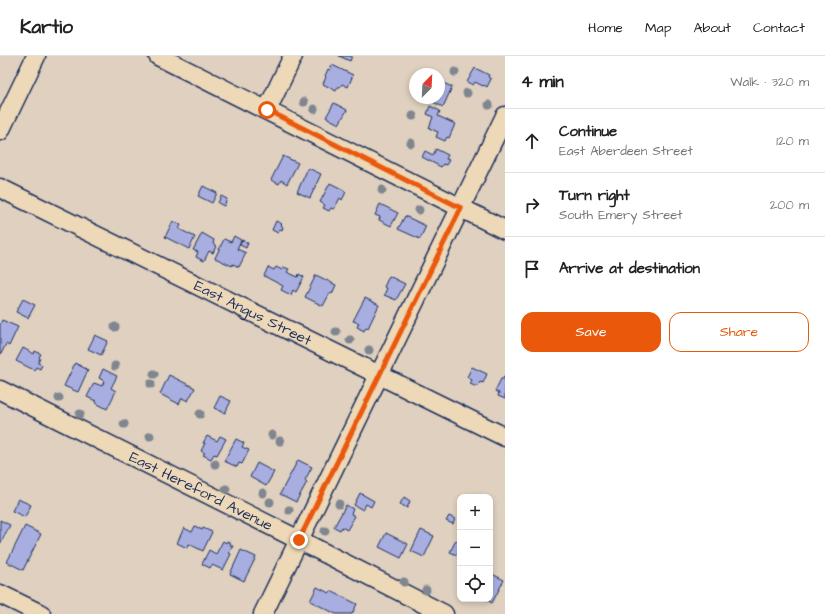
<!DOCTYPE html>
<meta charset="utf-8">
<style>
:root{--surface:#fff;--page:#f6f6f6;--text:#202124;--muted:#757577;--line:#e0e0e0;--accent:#ea580c}
body{margin:0;font-family:"Architects Daughter",sans-serif;background:var(--page);color:var(--text)}
.controls{position:absolute;right:12px;bottom:12px;display:grid;overflow:hidden;border-radius:8px;box-shadow:0 2px 6px #0003}
.controls button{width:36px;height:36px;display:grid;place-items:center;padding:0;border:0;border-bottom:1px solid var(--line);background:var(--surface);color:var(--text);font:20px sans-serif}
.compass{position:absolute;left:409px;top:12px;width:36px;height:36px;border-radius:50%;background:var(--surface);box-shadow:0 2px 6px #0003;rotate:24deg}
.stop{position:absolute;width:12px;height:12px;margin:-9px;border:3px solid #ea580c;border-radius:50%;background:#fff}
.stop.end{background:#ea580c;border-color:#fff;box-shadow:0 1px 4px #0008}
.list{margin:0;padding:0;list-style:none}
h2{display:flex;justify-content:space-between;align-items:center;height:52px;margin:0;padding:0 16px;font-size:17px}
h2 small{font-size:13px;font-weight:400;color:var(--muted)}
.list li{display:grid;grid-template-columns:26px 1fr auto;gap:12px;align-items:center;box-sizing:border-box;height:64px;padding:0 16px;border-top:1px solid var(--line)}
.list b{display:block;font-size:15px;white-space:nowrap}
.list p{margin:0;font-size:13px;white-space:nowrap;color:var(--muted)}
.list em{font-size:13px;font-style:normal;color:var(--muted)}
.actions{display:flex;gap:8px;padding:12px 16px}
.actions a{flex:1;padding:9px 0;border:1px solid var(--accent);border-radius:12px;text-align:center;font-size:14px;color:var(--accent)}
.actions .main{background:var(--accent);color:#fff}
.icon{flex:none;width:22px;height:22px;fill:none;stroke:currentColor;stroke-width:2;stroke-linecap:round;stroke-linejoin:round}
.map{position:relative;flex:none;width:505px;height:558px;overflow:hidden}
header{display:flex;align-items:center;gap:24px;box-sizing:border-box;height:56px;padding:0 20px;background:var(--surface);border-bottom:1px solid var(--line)}
header strong{font-size:19px}
nav{display:flex;gap:22px;margin-inline-start:auto;font-size:14px}
main{display:flex}
aside{flex:1;background:var(--surface)}
.map>svg:first-child{display:block}
</style>
<header>
<strong>Kartio</strong>
<nav><a>Home</a><a>Map</a><a>About</a><a>Contact</a></nav>
</header>
<main>
<div class="map">
<svg width="505" height="558" viewBox="0 0 505 558">
<rect width="100%" height="100%" fill="#dfd0bf"/>
<filter id="ink" filterUnits="userSpaceOnUse"><feTurbulence type="fractalNoise" baseFrequency=".025" numOctaves="2"/><feDisplacementMap in="SourceGraphic" scale="8" xChannelSelector="R" yChannelSelector="G"/><feConvolveMatrix kernelMatrix="1 2 1 2 8 2 1 2 1" color-interpolation-filters="sRGB"/></filter>
<g filter="url(#ink)">
<!-- building -->
<g fill="#a8aedf" stroke="#1b2f5e">
<path d="M 339,0 L 352,0 L 350,5 Z"/>
<path d="M 332,9 L 353,19 L 348,31 L 342,28 L 340,31 L 338,31 L 336,35 L 323,28 L 326,21 L 325,20 L 328,13 L 330,14 Z"/>
<path d="M 475,12 L 489,19 L 488,21 L 491,23 L 487,31 L 484,29 L 483,30 L 475,26 L 473,29 L 467,26 Z"/>
<path d="M 439,25 L 452,31 L 443,51 L 425,42 L 439,42 Z"/>
<path d="M 334,47 L 347,54 L 339,68 L 326,61 Z"/>
<path d="M 430,50 L 440,55 L 438,60 L 455,68 L 449,82 L 447,81 L 445,85 L 436,81 L 438,76 L 429,72 L 433,61 L 427,58 Z"/>
<path d="M 436,93 L 448,99 L 446,103 L 449,104 L 446,109 L 443,108 L 441,111 L 422,101 L 425,95 L 433,99 Z"/>
<path d="M 283,100 L 298,107 L 287,128 L 281,124 L 279,128 L 271,124 Z"/>
<path d="M 308,112 L 321,118 L 310,142 L 297,136 Z"/>
<path d="M 330,127 L 344,134 L 344,135 L 346,136 L 342,144 L 340,142 L 334,153 L 331,152 L 329,155 L 323,152 L 325,149 L 320,146 Z"/>
<path d="M 203,130 L 217,137 L 212,147 L 198,140 Z"/>
<path d="M 221,140 L 227,143 L 224,150 L 218,147 Z"/>
<path d="M 380,148 L 398,157 L 391,170 L 379,164 L 380,161 L 375,159 Z"/>
<path d="M 405,160 L 426,170 L 420,183 L 398,173 Z"/>
<path d="M 173,165 L 181,169 L 179,173 L 195,181 L 189,193 L 165,181 Z"/>
<path d="M 276,165 L 282,168 L 281,169 L 283,171 L 282,174 L 280,173 L 278,177 L 272,174 Z"/>
<path d="M 202,177 L 214,184 L 213,188 L 216,190 L 213,197 L 209,195 L 204,205 L 196,201 L 198,196 L 193,194 Z"/>
<path d="M 234,180 L 241,184 L 237,193 L 246,197 L 239,211 L 233,208 L 232,210 L 215,202 L 224,183 L 231,186 Z"/>
<path d="M 242,184 L 248,187 L 246,192 L 240,189 Z"/>
<path d="M 268,211 L 274,214 L 276,211 L 282,214 L 283,211 L 289,213 L 287,216 L 298,221 L 299,218 L 304,221 L 296,236 L 293,234 L 291,239 L 281,234 L 283,230 L 264,220 Z"/>
<path d="M 316,219 L 336,229 L 332,238 L 330,237 L 323,250 L 305,241 Z"/>
<path d="M 389,220 L 405,228 L 396,244 L 384,239 L 387,232 L 384,231 Z"/>
<path d="M 365,242 L 379,249 L 368,272 L 366,271 L 364,275 L 357,271 L 359,267 L 353,265 Z"/>
<path d="M 23,243 L 35,249 L 28,262 L 16,256 Z"/>
<path d="M 2,264 L 18,271 L 9,290 L 6,288 L 1,298 L 0,298 L 0,268 Z"/>
<path d="M 95,279 L 108,285 L 101,299 L 88,293 Z"/>
<path d="M 23,292 L 34,298 L 35,295 L 41,298 L 39,301 L 40,302 L 38,307 L 42,309 L 40,313 L 36,311 L 34,314 L 16,305 Z"/>
<path d="M 75,307 L 88,314 L 78,336 L 64,330 Z"/>
<path d="M 472,311 L 487,318 L 483,327 L 480,326 L 477,331 L 470,328 L 472,324 L 467,321 Z"/>
<path d="M 103,313 L 117,320 L 111,332 L 116,335 L 107,353 L 96,347 L 96,345 L 87,341 L 94,327 L 102,330 L 104,325 L 99,322 Z"/>
<path d="M 169,319 L 195,332 L 188,345 L 182,342 L 179,348 L 160,338 Z"/>
<path d="M 505,319 L 505,343 L 498,340 L 499,337 L 495,335 L 501,323 L 503,323 Z"/>
<path d="M 220,340 L 231,345 L 225,357 L 214,352 Z"/>
<path d="M 207,380 L 217,385 L 220,380 L 226,383 L 217,399 L 214,398 L 211,403 L 203,399 L 205,397 L 201,395 L 205,387 L 203,387 Z"/>
<path d="M 236,383 L 244,387 L 242,391 L 249,394 L 242,408 L 239,407 L 237,411 L 224,405 Z"/>
<path d="M 298,404 L 312,411 L 305,424 L 307,426 L 296,446 L 280,438 Z"/>
<path d="M 257,407 L 274,416 L 266,430 L 250,421 Z"/>
<path d="M 360,437 L 374,445 L 371,451 L 366,448 L 363,454 L 354,449 Z"/>
<path d="M 404,441 L 410,445 L 407,452 L 400,448 Z"/>
<path d="M 18,443 L 31,449 L 25,461 L 12,455 Z"/>
<path d="M 346,449 L 353,453 L 351,458 L 355,460 L 347,474 L 342,471 L 340,474 L 334,471 Z"/>
<path d="M 449,460 L 455,463 L 453,468 L 446,465 Z"/>
<path d="M 0,464 L 10,469 L 0,488 Z"/>
<path d="M 25,470 L 41,478 L 23,514 L 7,506 Z"/>
<path d="M 195,470 L 202,474 L 203,472 L 212,476 L 203,495 L 189,488 L 187,492 L 177,487 L 184,472 L 192,476 Z"/>
<path d="M 421,474 L 434,480 L 424,501 L 411,495 Z"/>
<path d="M 386,477 L 408,488 L 401,502 L 379,491 Z"/>
<path d="M 456,484 L 460,486 L 460,492 L 457,499 L 450,496 Z"/>
<path d="M 223,485 L 226,487 L 227,485 L 231,487 L 230,489 L 233,490 L 229,497 L 231,498 L 223,514 L 212,509 L 210,512 L 202,508 L 209,494 L 216,498 Z"/>
<path d="M 241,494 L 256,501 L 244,525 L 230,518 Z"/>
<path d="M 490,517 L 504,524 L 492,547 L 485,543 L 490,543 Z"/>
<path d="M 317,531 L 329,537 L 331,535 L 357,548 L 352,558 L 336,558 L 310,545 Z"/>
</g>
<g fill="none" stroke-linecap="round" stroke-linejoin="round">
<!-- minor casing -->
<g stroke="#1b2f5e" stroke-width="21">
<g id="minor">
<path d="M 158,0 L 505,174"/>
<path d="M 267,54 L 293,0"/>
<path d="M 0,75 L 36,0"/>
<path id="s1" d="M 0,132 L 505,381"/>
<path id="s2" d="M 0,334 L 299,484 L 444,558"/>
<path d="M 0,538 L 41,558"/>
<path d="M 263,558 L 505,60"/>
</g>
</g>
<!-- minor -->
<use href="#minor" stroke="#edd8b7" stroke-width="18"/>
</g>
<!-- trees -->
<g fill="#80868f">
<circle cx="455" cy="16" r="4.5"/>
<circle cx="467" cy="37" r="4.5"/>
<circle cx="304" cy="46" r="4.5"/>
<circle cx="489" cy="49" r="4.5"/>
<circle cx="314" cy="53" r="4.5"/>
<circle cx="413" cy="60" r="4.5"/>
<circle cx="411" cy="87" r="4.5"/>
<circle cx="382" cy="134" r="4.5"/>
<circle cx="419" cy="154" r="4.5"/>
<circle cx="115" cy="271" r="4.5"/>
<circle cx="336" cy="276" r="4.5"/>
<circle cx="350" cy="284" r="4.5"/>
<circle cx="369" cy="294" r="4.5"/>
<circle cx="115" cy="310" r="4.5"/>
<circle cx="154" cy="318" r="4.5"/>
<circle cx="151" cy="328" r="4.5"/>
<circle cx="59" cy="342" r="4.5"/>
<circle cx="80" cy="358" r="4.5"/>
<circle cx="200" cy="358" r="4.5"/>
<circle cx="124" cy="368" r="4.5"/>
<circle cx="272" cy="379" r="4.5"/>
<circle cx="150" cy="380" r="4.5"/>
<circle cx="280" cy="385" r="4.5"/>
<circle cx="215" cy="408" r="4.5"/>
<circle cx="226" cy="433" r="4.5"/>
<circle cx="263" cy="437" r="4.5"/>
<circle cx="270" cy="446" r="4.5"/>
<circle cx="339" cy="448" r="4.5"/>
<circle cx="289" cy="454" r="4.5"/>
<circle cx="325" cy="475" r="4.5"/>
<circle cx="404" cy="526" r="4.5"/>
<circle cx="426" cy="534" r="4.5"/>
</g>
</g>
<g fill="none" stroke-linecap="round" stroke-linejoin="round" filter="url(#ink)">
<!-- route -->
<path stroke="#ea580c" stroke-width="5" d="M 267,54 L 461,152 L 299,484"/>
</g>
<g text-anchor="middle" dominant-baseline="central" stroke-width="4" stroke-linejoin="round" paint-order="stroke">
<!-- street labels -->
<g font-size="15" fill="#1b2f5e" stroke="#edd8b7">
<text stroke="none"><textPath href="#s1" startOffset="282">East Angus Street</textPath></text>
<text stroke="none"><textPath href="#s2" startOffset="225">East Hereford Avenue</textPath></text>
</g>
</g>
</svg>
<div class="controls">
<button>+</button>
<button>−</button>
<button><svg class="icon" aria-label="locate" viewBox="0 0 24 24"><circle cx="12" cy="12" r="6"/><path d="M12 2v4M12 18v4M2 12h4M18 12h4"/></svg></button>
</div>
<svg class="compass" viewBox="-18 -18 36 36"><path d="M0-13l5 13h-10z" fill="#e53935"/><path d="M0 13l5-13h-10z" fill="#757577"/></svg>
<div class="stop" style="left:267px;top:54px"></div>
<div class="stop end" style="left:299px;top:484px"></div>
</div>
<aside>
<h2>4 min<small>Walk · 320 m</small></h2>
<ul class="list">
<li><svg class="icon" aria-label="ahead" viewBox="0 0 24 24"><path d="M12 20V5M6 11l6-6 6 6"/></svg><div><b>Continue</b><p>East Aberdeen Street</p></div><em>120 m</em></li>
<li><svg class="icon" aria-label="right" viewBox="0 0 24 24"><path d="M7 20v-9h11M14 6l5 5-5 5"/></svg><div><b>Turn right</b><p>South Emery Street</p></div><em>200 m</em></li>
<li><svg class="icon" aria-label="arrive" viewBox="0 0 24 24"><path d="M6 21V4h12l-3 4 3 4H6"/></svg><div><b>Arrive at destination</b></div></li>
</ul>
<div class="actions"><a class="main">Save</a><a>Share</a></div>
</aside>
</main>
